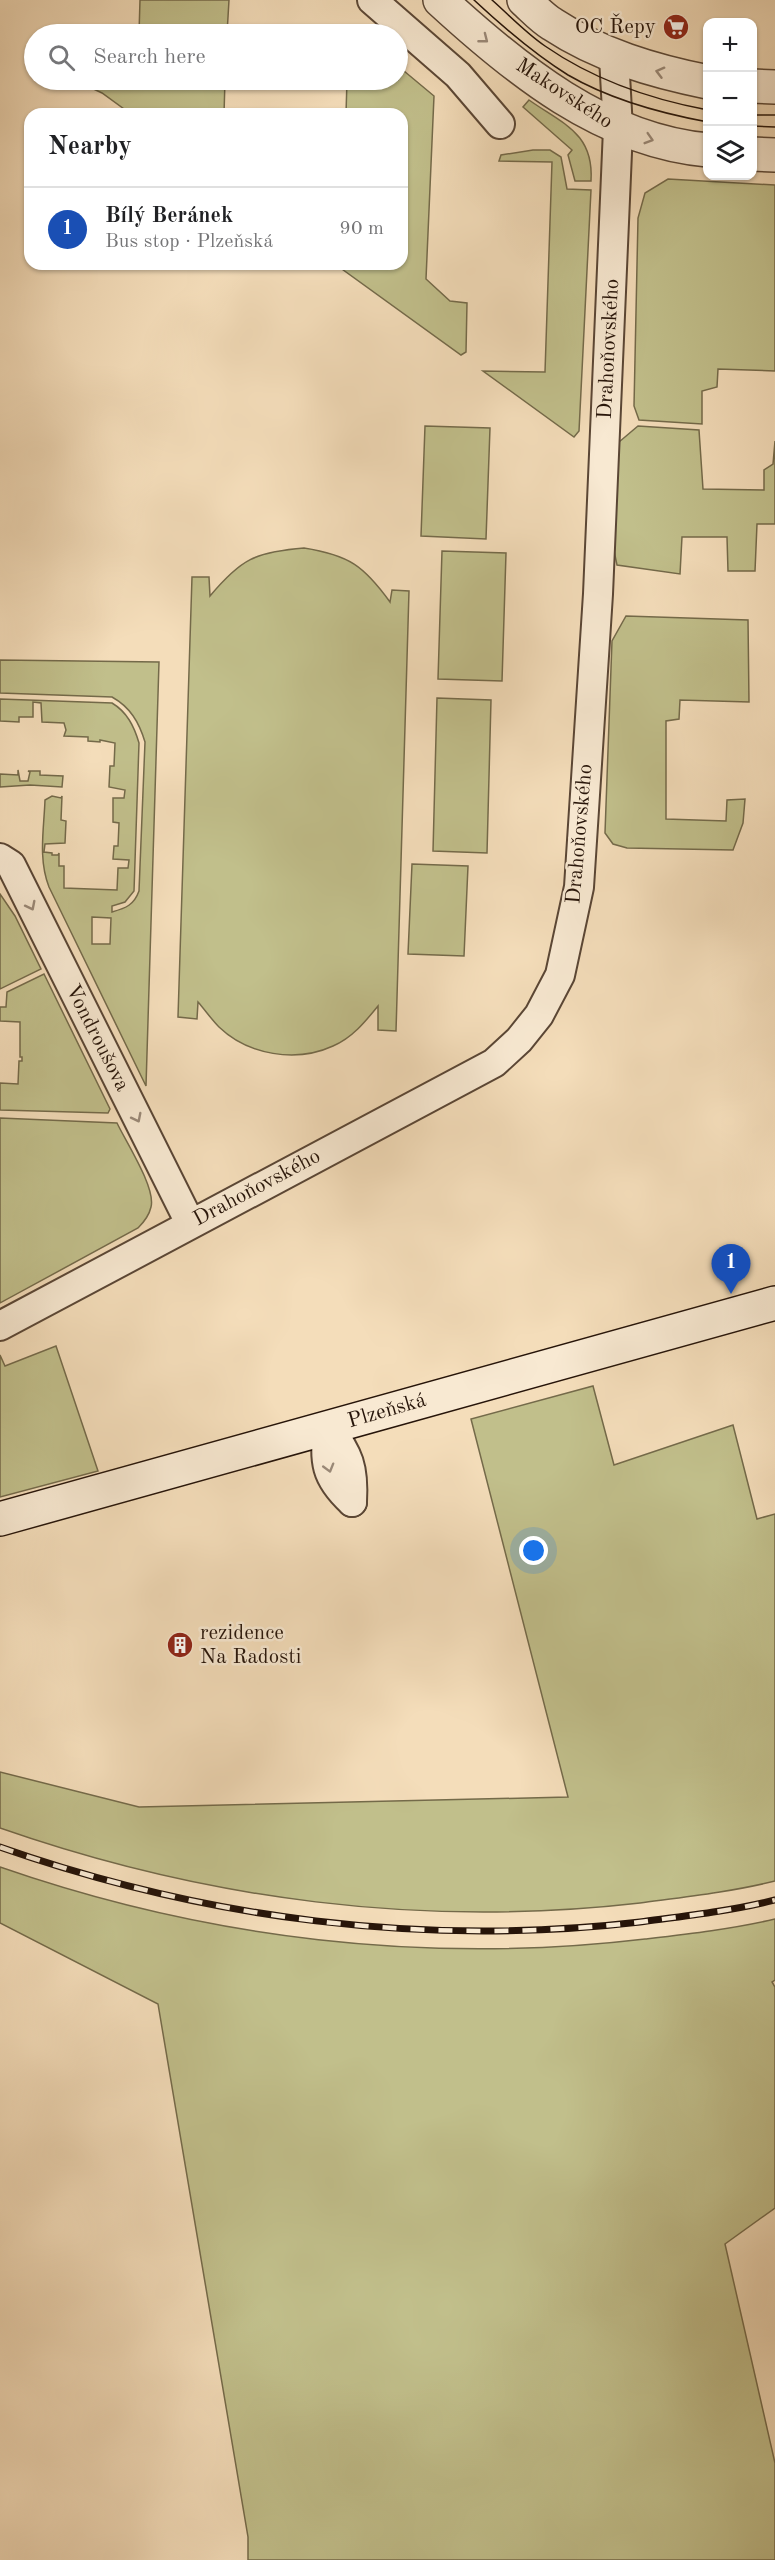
<!DOCTYPE html>
<meta charset="utf-8">
<style>
:root{--surface:#fff;--page:#f2f2f2;--text:#202124;--muted:#757577;--line:#e0e0e0;--accent:#8f2418}
body{margin:0;font-family:"Old Standard TT",serif;background:var(--page);color:var(--text)}
.controls{position:absolute;right:18px;top:18px;display:grid;overflow:hidden;border-radius:12px;box-shadow:0 2px 4px #0004}
.controls button{width:54px;height:54px;display:grid;place-items:center;padding:0;border:0;border-bottom:2px solid var(--line);background:var(--surface);color:var(--text);font:30px sans-serif}
.you{position:absolute;left:534px;top:1551px;width:21px;height:21px;margin:-15px;border:4px solid #fff;border-radius:50%;background:#1a73e8;box-shadow:0 0 0 9px #1a73e833}
.badge{display:grid;place-items:center;width:39px;height:39px;border-radius:50%;background:var(--accent);color:#fff;font-size:20px;font-weight:700}
.pin{position:absolute;translate:-50% -50px;filter:drop-shadow(0 2px 3px #0008)}
.pin::after{content:'';position:absolute;top:32px;width:21px;height:18px;background:inherit;clip-path:polygon(0 0,100% 0,50% 100%)}
.list{margin:0;padding:0;list-style:none}
h2{display:flex;justify-content:space-between;align-items:center;height:78px;margin:0;padding:0 24px;font-size:26px}
h2 small{font-size:20px;font-weight:400;color:var(--muted)}
.list li{display:grid;grid-template-columns:39px 1fr auto;gap:18px;align-items:center;box-sizing:border-box;height:84px;padding:0 24px;border-top:2px solid var(--line)}
.list b{display:block;font-size:22px;white-space:nowrap}
.list p{margin:0;font-size:20px;white-space:nowrap;color:var(--muted)}
.list em{font-size:20px;font-style:normal;color:var(--muted)}
.icon{flex:none;width:33px;height:33px;fill:none;stroke:currentColor;stroke-width:2;stroke-linecap:round;stroke-linejoin:round}
.map{position:relative;flex:none;width:775px;height:2560px;overflow:hidden}
.search{position:absolute;background:var(--surface);box-shadow:0 2px 4px #0004;left:24px;top:24px;width:384px;height:66px;display:flex;align-items:center;gap:15px;box-sizing:border-box;padding:0 21px;border-radius:33px;color:var(--muted);font-size:22px}
.panel{position:absolute;background:var(--surface);box-shadow:0 2px 4px #0004;left:24px;top:108px;width:384px;height:162px;border-radius:18px}
.map>svg:first-child{display:block}
</style>
<div class="map">
<svg width="775" height="2560" viewBox="0 0 775 2560">
<rect width="100%" height="100%" fill="#f4ddba"/>
<filter id="stains"><feTurbulence type="fractalNoise" baseFrequency=".00333" numOctaves="4"/><feColorMatrix values="0 0 0 0 .2 0 0 0 0 .09 0 0 0 0 .02 0 0 0 .5 -.17"/></filter>
<radialGradient id="worn" r=".72"><stop offset=".6" stop-color="#630" stop-opacity="0"/><stop offset="1" stop-color="#630" stop-opacity=".3"/></radialGradient>
<!-- green -->
<g fill="#c1bf8b" stroke="#746a4a" stroke-width="1.5" fill-rule="evenodd">
<path d="M 140,0 L 229,0 L 227,34 L 139,34 Z"/>
<path d="M 398,66 L 434,96 L 426,279 L 450,301 L 467,303 L 466,352 L 461,355 L 335,264 L 402,264 L 402,114 L 346,114 L 347,80 L 398,80 Z"/>
<path d="M 137,80 L 225,80 L 224,114 L 131,114 L 102,93 L 81,83 L 137,85 Z"/>
<path d="M 529,100 C 563,124 594,133 591,181 L 575,181 L 568,155 L 572,150 L 523,107 Z"/>
<path d="M 533,150 L 550,150 L 561,157 L 567,189 L 591,190 L 579,431 L 574,437 L 483,371 L 545,372 L 552,162 L 499,161 L 501,155 Z"/>
<path d="M 668,179 L 775,185 L 775,371 L 718,369 L 717,387 L 702,391 L 702,424 L 639,420 L 634,406 L 638,218 L 645,193 Z"/>
<path d="M 425,426 L 490,428 L 486,539 L 421,536 Z"/>
<path d="M 638,426 L 699,430 L 703,489 L 764,490 L 764,470 L 773,464 L 775,441 L 775,524 L 757,524 L 755,571 L 728,571 L 727,537 L 682,537 L 680,574 L 617,565 L 613,546 L 619,442 Z"/>
<path d="M 304,548 C 349,555 364,566 390,602 L 392,590 L 409,591 L 396,1031 L 378,1030 L 378,1006 C 365,1022 352,1038 333,1046 C 296,1063 248,1055 219,1027 C 212,1020 205,1010 198,1002 L 197,1019 L 178,1017 L 192,577 L 209,577 L 210,596 C 241,559 255,552 304,548 Z"/>
<path d="M 442,551 L 506,553 L 502,681 L 438,679 Z"/>
<path d="M 626,616 L 748,620 L 749,702 L 680,700 L 679,719 L 666,721 L 666,819 L 726,821 L 727,800 L 745,799 L 743,823 L 733,850 L 627,848 L 613,844 L 605,833 L 612,641 Z"/>
<path d="M 0,660 L 159,662 L 146,1086 L 49,887 C 38,859 44,829 45,800 L 52,796 L 61,798 L 62,796 L 61,820 L 66,821 L 65,843 L 45,844 L 44,852 L 52,853 L 52,855 L 58,855 L 59,853 L 59,866 L 64,866 L 64,888 L 117,890 L 118,868 L 128,868 L 129,860 L 113,859 L 114,846 L 118,846 L 119,823 L 113,822 L 113,798 L 124,798 L 125,790 L 109,787 L 110,766 L 114,766 L 115,743 L 100,740 L 100,742 L 88,741 L 88,737 L 64,736 L 66,730 L 64,723 L 42,722 L 41,703 L 33,702 L 33,717 L 19,717 L 19,722 L 0,721 L 0,699 L 112,703 C 127,712 134,726 139,743 L 134,891 L 125,902 L 112,906 L 112,912 C 126,908 134,905 139,891 L 145,742 C 139,722 130,707 112,697 L 0,693 ZM 92,917 L 111,918 L 110,944 L 92,944 Z"/>
<path d="M 437,698 L 491,700 L 487,853 L 433,851 Z"/>
<path d="M 18,770 L 20,781 L 28,781 L 30,772 L 28,771 L 40,771 L 40,775 L 63,776 L 62,787 L 30,785 L 0,787 L 0,774 L 18,775 Z"/>
<path d="M 412,864 L 468,866 L 464,956 L 408,954 Z"/>
<path d="M 0,894 L 15,916 L 41,969 L 0,989 Z"/>
<path d="M 44,974 L 110,1109 L 108,1113 L 0,1110 L 0,1083 L 18,1084 L 19,1061 L 22,1061 L 22,1057 L 20,1057 L 20,1022 L 0,1021 L 0,1007 L 6,1007 L 7,992 Z"/>
<path d="M 0,1118 L 117,1123 C 126,1142 156,1188 151,1207 C 149,1216 144,1222 138,1228 L 0,1303 Z"/>
<path d="M 56,1346 L 98,1471 L 0,1497 L 0,1355 L 5,1366 Z"/>
<path d="M 593,1386 L 614,1465 L 733,1425 L 757,1519 L 775,1514 L 775,1881 C 731,1892 685,1897 640,1903 C 423,1928 206,1900 0,1828 L 0,1772 L 139,1807 L 568,1797 L 471,1419 Z"/>
<path d="M 0,1867 C 207,1939 427,1965 645,1939 C 688,1934 732,1929 775,1919 L 775,1980 L 772,1982 L 775,1987 L 775,2208 L 725,2244 L 775,2463 L 775,2560 L 248,2560 L 248,2537 L 158,2004 L 0,1923 Z"/>
</g>
<g fill="none" stroke-linecap="round" stroke-linejoin="round">
<!-- minor casing -->
<g stroke="#5a4635" stroke-width="32">
<g id="minor">
<path d="M 372,0 L 458,75 L 500,124"/>
<path d="M 0,858 L 11,865 L 190,1223"/>
<path d="M 0,1326 L 494,1063 L 519,1040 L 539,1015 L 560,975 L 579,887 L 598,594 L 618,129 L 614,57"/>
<path d="M 328,1427 C 324,1462 325,1477 352,1502"/>
<path d="M 328,1427 C 349,1454 354,1468 352,1502"/>
</g>
</g>
<!-- tertiary casing -->
<g stroke="#5a4635" stroke-width="36">
<g id="tertiary">
<path d="M 440,0 C 515,69 603,141 708,150"/>
<path d="M 524,0 C 533,8 542,18 552,24 C 599,55 653,71 708,82"/>
<path d="M 752,86 L 775,87"/>
<path d="M 752,154 L 775,155"/>
</g>
</g>
<!-- secondary casing -->
<g stroke="#261409" stroke-width="36">
<path id="secondary" d="M 0,1519 L 775,1303"/>
</g>
<!-- minor -->
<use href="#minor" stroke="#f8e9d2" stroke-width="28"/>
<!-- tertiary -->
<use href="#tertiary" stroke="#f8e9d2" stroke-width="33"/>
<!-- secondary -->
<use href="#secondary" stroke="#f8e9d2" stroke-width="33"/>
<!-- tram -->
<g stroke="#261409" stroke-width="1.5">
<path d="M 474,0 C 503,27 534,54 568,75 C 611,100 659,113 708,122"/>
<path d="M 492,0 C 509,15 526,33 545,46 C 594,80 649,99 708,110"/>
<path d="M 752,115 L 775,115"/>
<path d="M 752,126 L 775,127"/>
</g>
<!-- rail casing -->
<g stroke="#261409" stroke-width="7">
<path id="rail" d="M 0,1847 C 205,1919 424,1947 640,1922 C 685,1916 731,1911 775,1900"/>
</g>
<!-- rail -->
<use href="#rail" stroke="#f8e9d2" stroke-width="4.5" stroke-dasharray="14" stroke-linecap="butt"/>
</g>
<!-- one-way arrows -->
<defs><path id="oneway-chevron" d="M-2-3.5L2.5 0L-2 3.5" fill="none" stroke-width="1.6" stroke-linecap="round" stroke-linejoin="round" transform="scale(1.5)"/></defs>
<g stroke="#9a8978">
<use href="#oneway-chevron" transform="translate(484 39) rotate(38)"/>
<use href="#oneway-chevron" transform="translate(660 72) rotate(-165)"/>
<use href="#oneway-chevron" transform="translate(649 139) rotate(17)"/>
<use href="#oneway-chevron" transform="translate(31 906) rotate(63)"/>
<use href="#oneway-chevron" transform="translate(137 1118) rotate(63)"/>
<use href="#oneway-chevron" transform="translate(329 1468) rotate(74)"/>
</g>
<!-- icons -->
<defs>
<g id="supermarket-disc" transform="scale(1.35)"><circle r="9.5" fill="#8f2418" stroke="#f8e9d2"/><path d="M-6-5.5h2.5l.6 2H6L4.5 2H-2.5L-4.4-4H-6ZM-1.5 3.2a1.3 1.3 0 1 0 .1 0ZM3 3.2a1.3 1.3 0 1 0 .1 0Z" fill="#fff"/></g>
<g id="building-disc" transform="scale(1.35)"><circle r="9.5" fill="#8f2418" stroke="#f8e9d2"/><path d="M-4-6H4V6H1V3H-1V6H-4ZM-2.5-4.3h1.7v1.8h-1.7ZM.8-4.3h1.7v1.8H.8ZM-2.5-1h1.7V.8h-1.7ZM.8-1h1.7V.8H.8Z" fill="#fff"/></g>
</defs>
<g fill-rule="evenodd">
<use href="#supermarket-disc" x="676" y="27"/>
<use href="#building-disc" x="180" y="1645"/>
</g>
<g text-anchor="middle" dominant-baseline="central" stroke-width="5" stroke-linejoin="round" paint-order="stroke">
<!-- poi labels -->
<g font-size="21" fill="#261409" stroke="#f8e9d2" text-anchor="end">
<text x="656" y="27">OC Řepy</text>
<text x="200" y="1633" text-anchor="start">rezidence<tspan x="200" dy="24">Na Radosti</tspan></text>
</g>
<!-- street labels -->
<g font-size="21" fill="#261409" stroke="#f8e9d2">
<text transform="translate(564 94) rotate(33)">Makovského</text>
<text transform="translate(609 349) rotate(-87)">Drahoňovského</text>
<text transform="translate(580 834) rotate(-85)">Drahoňovského</text>
<text transform="translate(97 1038) rotate(63)">Vondroušova</text>
<text transform="translate(257 1188) rotate(-28)">Drahoňovského</text>
<text transform="translate(387 1411) rotate(-16)">Plzeňská</text>
</g>
</g>
<rect width="100%" height="100%" filter="url(#stains)"/>
<rect width="100%" height="100%" fill="url(#worn)"/>
</svg>
<div class="controls">
<button>+</button>
<button>−</button>
<button><svg class="icon" aria-label="layers" viewBox="0 0 24 24"><path d="M12 4l9 5-9 5-9-5zM3 14l9 5 9-5"/></svg></button>
</div>
<div class="you"></div>
<div class="pin badge" style="left:731px;top:1294px;background:#1a4fb4">1</div>
<div class="search"><svg class="icon" aria-label="search" viewBox="0 0 24 24"><circle cx="10" cy="10" r="6"/><path d="M15 15l6 6"/></svg>Search here</div>
<section class="panel">
<h2>Nearby<small></small></h2>
<ul class="list">
<li><span class="badge" style="background:#1a4fb4">1</span><div><b>Bílý Beránek</b><p>Bus stop · Plzeňská</p></div><em>90 m</em></li>
</ul>
</section>
</div>
